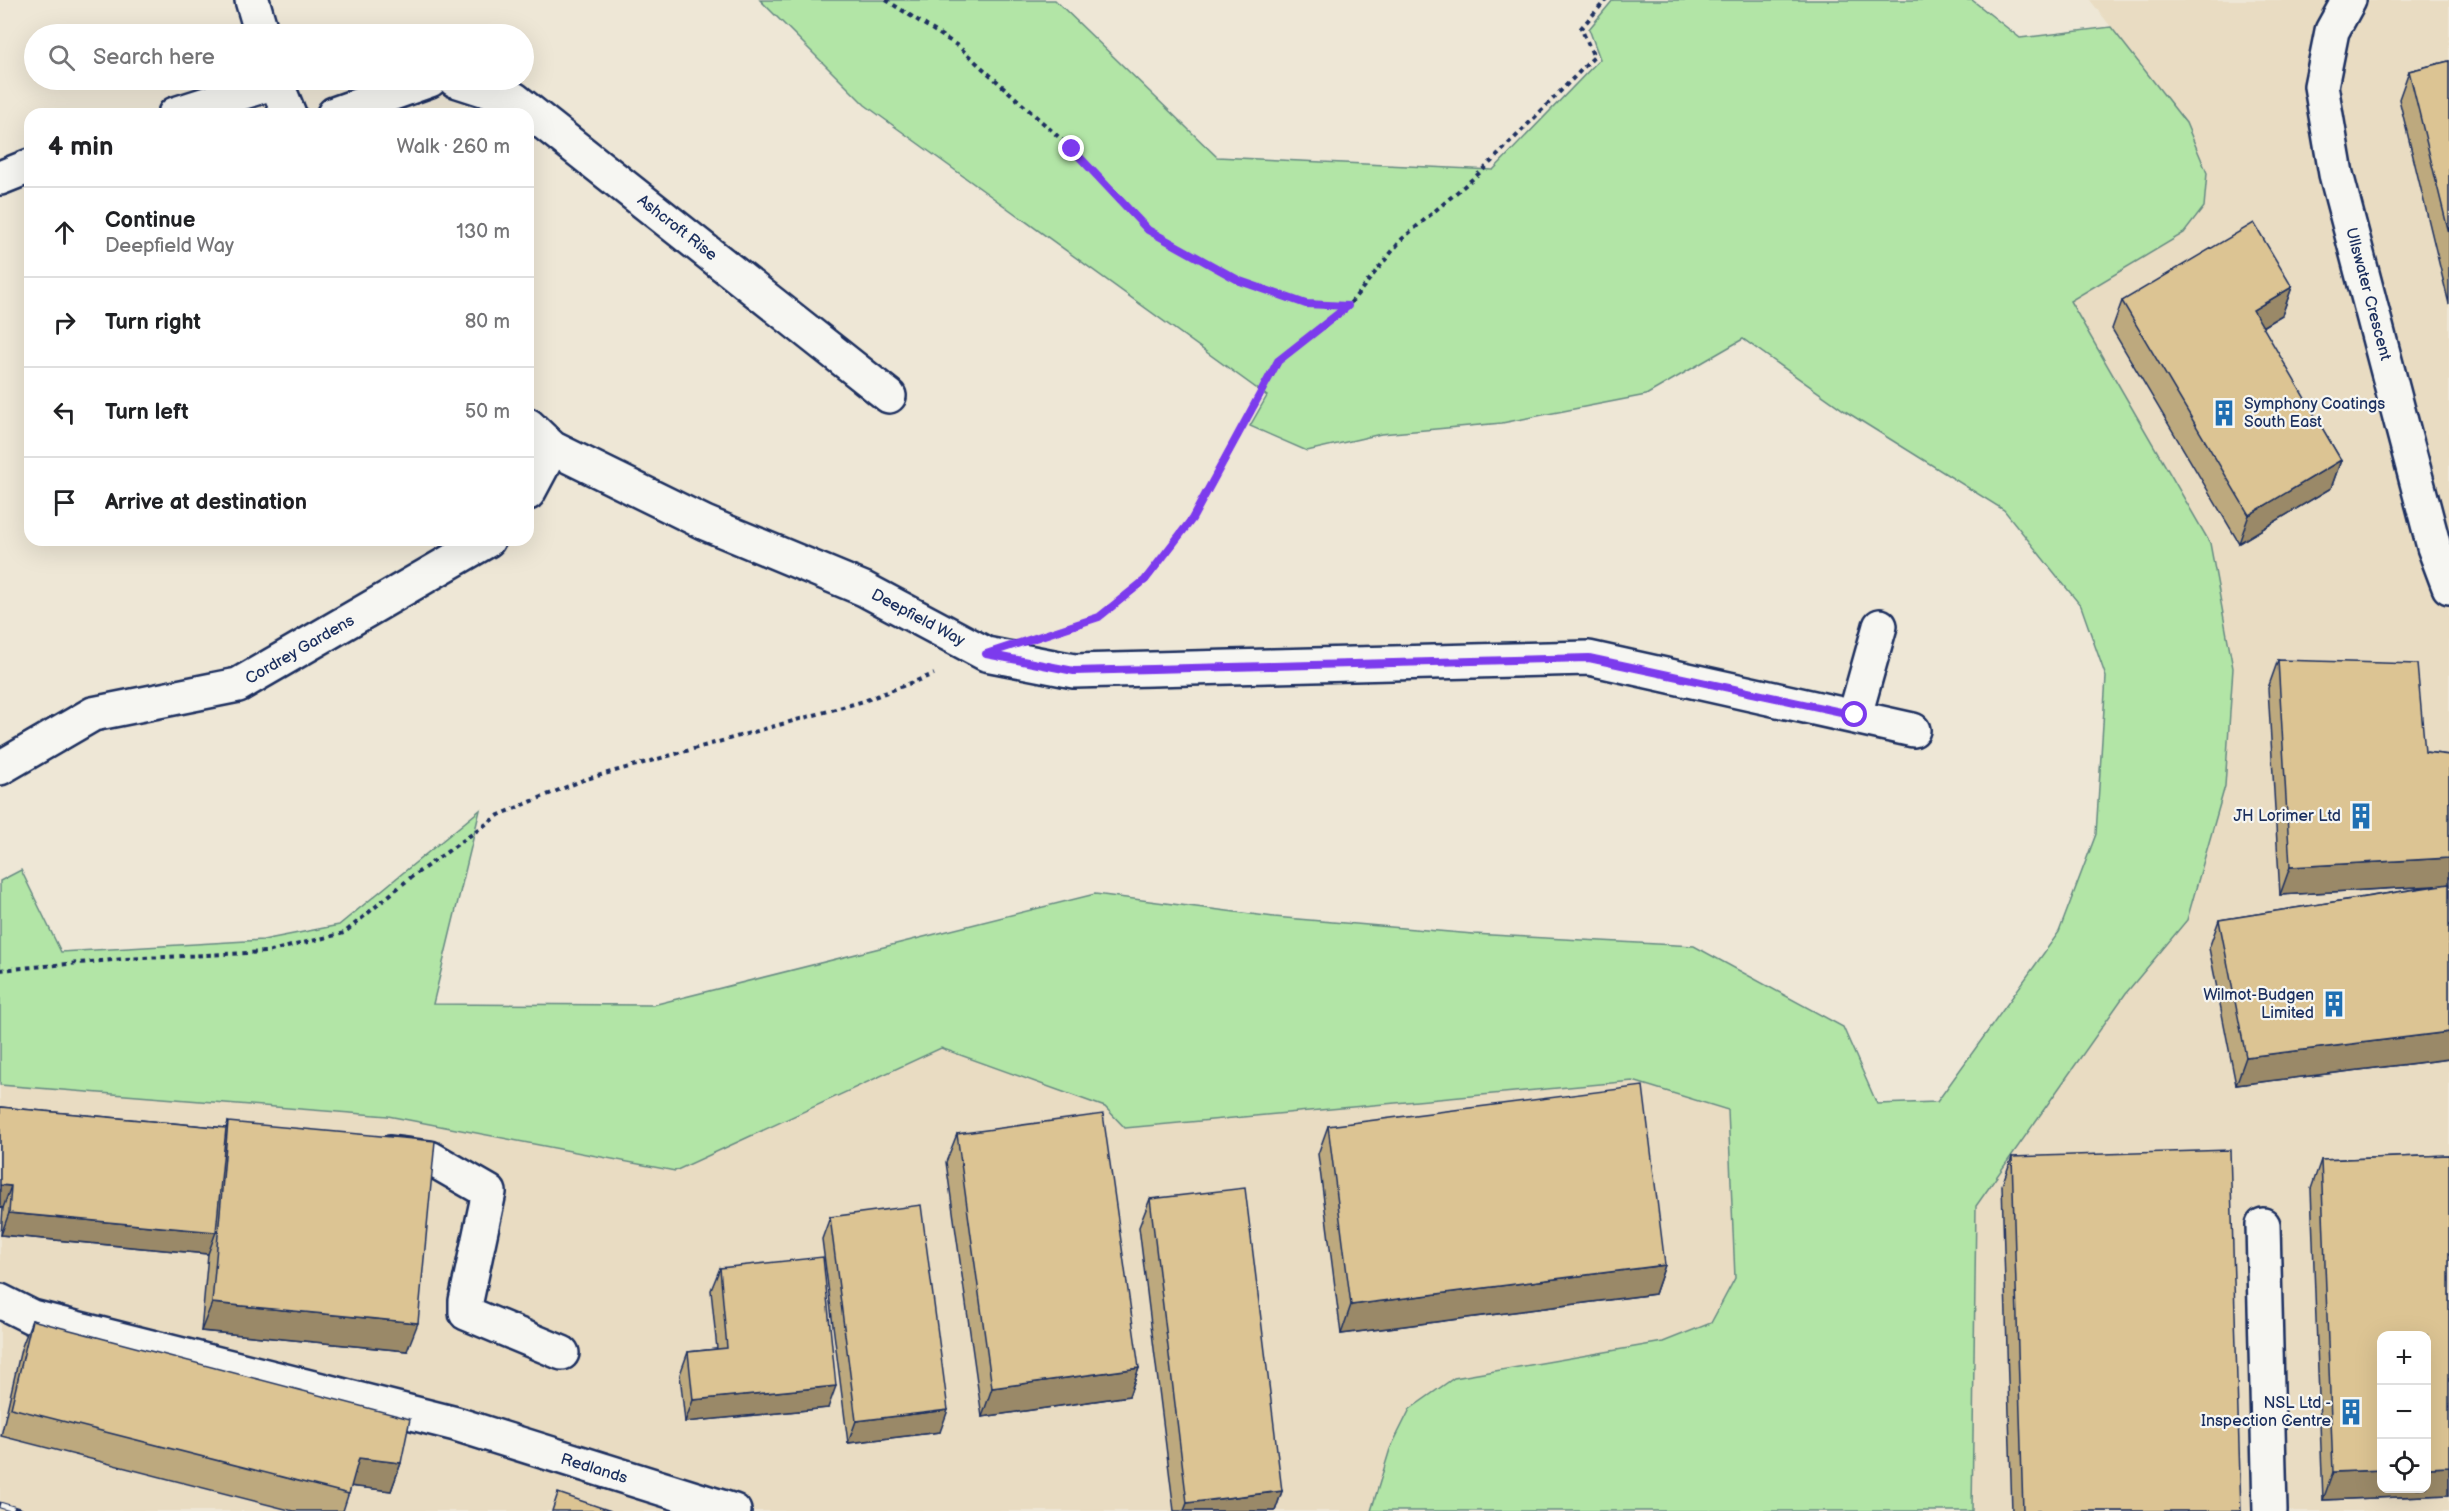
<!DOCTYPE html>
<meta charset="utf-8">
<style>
:root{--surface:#fff;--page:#f2f2f2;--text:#202124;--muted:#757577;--line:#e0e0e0}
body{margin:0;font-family:"Balsamiq Sans",sans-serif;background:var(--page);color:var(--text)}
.controls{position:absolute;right:18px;bottom:18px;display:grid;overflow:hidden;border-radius:12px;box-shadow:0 6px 24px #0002}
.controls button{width:54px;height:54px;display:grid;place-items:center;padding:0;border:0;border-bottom:2px solid var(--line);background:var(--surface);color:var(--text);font:30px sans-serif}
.stop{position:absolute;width:18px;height:18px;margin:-14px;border:4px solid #7c3aed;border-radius:50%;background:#fff}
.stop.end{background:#7c3aed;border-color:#fff;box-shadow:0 2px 6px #0008}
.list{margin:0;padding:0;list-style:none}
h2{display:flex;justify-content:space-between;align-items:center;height:78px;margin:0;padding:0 24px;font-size:26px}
h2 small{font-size:20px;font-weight:400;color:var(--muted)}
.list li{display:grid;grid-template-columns:39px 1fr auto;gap:18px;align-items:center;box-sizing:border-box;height:90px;padding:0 24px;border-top:2px solid var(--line)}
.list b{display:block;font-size:22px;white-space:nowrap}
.list p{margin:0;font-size:20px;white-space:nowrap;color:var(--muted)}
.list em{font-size:20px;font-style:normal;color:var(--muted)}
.icon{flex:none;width:33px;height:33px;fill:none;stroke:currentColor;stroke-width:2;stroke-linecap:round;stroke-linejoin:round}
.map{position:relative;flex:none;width:2449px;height:1511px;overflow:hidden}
.search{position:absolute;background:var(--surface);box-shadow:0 6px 24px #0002;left:24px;top:24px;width:510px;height:66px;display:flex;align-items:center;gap:15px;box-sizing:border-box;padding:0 21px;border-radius:33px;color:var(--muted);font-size:22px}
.panel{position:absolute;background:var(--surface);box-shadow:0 6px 24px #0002;left:24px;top:108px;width:510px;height:438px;border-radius:18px}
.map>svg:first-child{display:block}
</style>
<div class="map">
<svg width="2449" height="1511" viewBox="0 0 2449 1511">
<rect width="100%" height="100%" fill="#eee7d6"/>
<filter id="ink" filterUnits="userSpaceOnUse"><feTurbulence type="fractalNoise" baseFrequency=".0167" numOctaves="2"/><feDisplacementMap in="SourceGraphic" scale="12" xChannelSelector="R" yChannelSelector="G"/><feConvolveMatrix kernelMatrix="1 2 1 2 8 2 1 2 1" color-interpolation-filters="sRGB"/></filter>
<g filter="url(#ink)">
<!-- built -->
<g fill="#e9dcc2" fill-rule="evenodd">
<path d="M 2090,0 L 2449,0 L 2449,1511 L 1972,1511 L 1976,1206 L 2126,993 L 2187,920 L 2210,543 L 2070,301 L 2184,233 L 2186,123 ZM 2382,1336 L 2426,1336 L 2426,1488 L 2382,1488 Z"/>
<path d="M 941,1047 L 1105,1107 L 1125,1128 L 1633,1081 L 1728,1110 L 1735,1278 L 1711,1323 L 1663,1342 L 1454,1378 L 1390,1449 L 1371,1511 L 0,1511 L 0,1085 L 388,1116 L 675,1171 Z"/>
</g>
<!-- green -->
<path fill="#b2e5a6" stroke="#668a82" stroke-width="1.5" d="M 760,0 L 1055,0 L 1217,157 L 1493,170 L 1600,59 L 1589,29 L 1613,0 L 1972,0 L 2020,38 L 2111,27 L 2186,123 L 2207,173 L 2204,207 L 2184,233 L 2070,301 L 2210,543 L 2233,668 L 2225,786 L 2187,920 L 2126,993 L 1976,1206 L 1972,1511 L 1371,1511 L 1390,1449 L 1410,1409 L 1454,1378 L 1663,1342 L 1711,1323 L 1735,1278 L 1728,1110 L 1633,1081 L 1125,1128 L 1105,1107 L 941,1048 L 675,1171 L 388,1116 L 0,1085 L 0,881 L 21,870 L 61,952 L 263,940 L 339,925 L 480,810 L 433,1004 L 653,1005 L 1095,894 L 1274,917 L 1473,934 L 1694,946 L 1843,1027 L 1877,1104 L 1937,1102 L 2059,932 L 2096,834 L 2106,677 L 2081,606 L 2004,510 L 1845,411 L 1743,339 L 1646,395 L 1502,423 L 1381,434 L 1307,451 L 1250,426 L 1267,396 L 865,105 Z"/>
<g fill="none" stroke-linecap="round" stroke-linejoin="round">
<!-- minor casing -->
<g stroke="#1b2f5e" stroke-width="38">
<g id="minor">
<path d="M 252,0 L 262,34"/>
<path d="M 2349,0 L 2332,31 L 2321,86 L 2336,174 L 2434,547 L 2449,587"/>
<path d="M 275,80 L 289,114"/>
<path d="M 455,80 L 514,99 L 889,396"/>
<path d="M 175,114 L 275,82"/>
<path d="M 334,114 L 430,80"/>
<path d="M 0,178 L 30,166"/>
<path d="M 528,425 L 552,448 L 705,523 L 864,589 L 986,654 L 1074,671 L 1589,658 L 1913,730"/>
<path d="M 528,493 L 552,448"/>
<path d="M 1855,715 L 1880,626"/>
<path d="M 0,768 L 93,714 L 238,685 L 488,540"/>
<path d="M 390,1153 L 430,1158 L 489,1192 L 466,1301 L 466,1313 L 562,1353"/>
<path d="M 2263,1225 L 2270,1511"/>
<path d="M 0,1301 L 32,1317 L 456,1424 L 734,1511"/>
</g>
</g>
<!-- path -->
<g stroke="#1b2f5e" stroke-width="4" stroke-dasharray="4.5 4.5" stroke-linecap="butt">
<path d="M 886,0 L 958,46 L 1072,149 L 1148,230 L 1240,281 L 1306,304 L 1347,306"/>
<path d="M 1068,627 L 1099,617 L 1145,581 L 1192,519 L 1279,361 L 1348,306 L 1402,239 L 1483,170 L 1594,57 L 1581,28 L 1606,0"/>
<path d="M 0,970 L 124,959 L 267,952 L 344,933 L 410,878 L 499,815 L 583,780 L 864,701 L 934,674"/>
</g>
<!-- minor -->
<use href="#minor" stroke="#f6f6f2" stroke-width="33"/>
<!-- rail casing -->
<g stroke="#1b2f5e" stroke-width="7">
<path id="rail" d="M 0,1505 L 20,1511"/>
</g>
<!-- rail -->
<use href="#rail" stroke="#f6f6f2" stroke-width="4.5" stroke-dasharray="14" stroke-linecap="butt"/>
</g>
<!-- wall -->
<g fill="#bda97e" stroke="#1b2f5e" stroke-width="1.5">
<path d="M 2449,61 L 2449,304 L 2399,99 L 2409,71 Z"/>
<path d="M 2292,287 L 2282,315 L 2262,327 L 2341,460 L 2331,488 L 2239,543 L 2112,329 L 2122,301 Z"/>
<path d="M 2278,660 L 2425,752 L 2449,755 L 2449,1059 L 2236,1085 L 2209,948 L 2219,920 L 2435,886 L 2280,895 L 2268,688 Z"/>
<path d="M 0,1107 L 226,1128 L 228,1122 L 407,1351 L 201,1331 L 208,1254 L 1,1235 L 3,1208 L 0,1207 Z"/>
<path d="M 1328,1126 L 1665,1265 L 1655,1294 L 1341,1334 L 1318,1154 Z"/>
<path d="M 957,1134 L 1139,1368 L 1129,1396 L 982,1417 L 946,1162 Z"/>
<path d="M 2449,1155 L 2449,1495 L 2323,1500 L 2311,1189 L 2321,1160 Z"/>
<path d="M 2012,1157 L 2241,1511 L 2012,1511 L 2002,1185 Z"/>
<path d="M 1150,1199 L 1282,1491 L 1275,1511 L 1174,1511 L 1139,1227 Z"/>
<path d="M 830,1217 L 940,1432 L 848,1443 L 822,1239 Z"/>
<path d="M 720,1268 L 828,1408 L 685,1422 L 680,1374 L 688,1352 L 717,1349 L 711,1290 Z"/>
<path d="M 32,1320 L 401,1463 L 391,1491 L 351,1486 L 343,1511 L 293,1511 L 1,1436 L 21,1349 Z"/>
</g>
<!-- shaded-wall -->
<g fill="#9a8967" stroke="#1b2f5e" stroke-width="1.5">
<path d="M 2292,287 L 2282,315 L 2243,338 L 2253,310 Z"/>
<path d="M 2341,460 L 2331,488 L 2239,543 L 2249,515 Z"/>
<path d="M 2449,858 L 2449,885 L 2280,895 L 2290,867 Z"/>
<path d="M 2449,1032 L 2449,1059 L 2236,1085 L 2246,1057 Z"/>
<path d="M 0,1185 L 11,1186 L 3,1208 L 0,1207 Z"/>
<path d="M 9,1213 L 216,1232 L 208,1254 L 1,1235 Z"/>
<path d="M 1665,1265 L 1655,1294 L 1341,1334 L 1351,1305 Z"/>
<path d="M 212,1303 L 418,1323 L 407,1351 L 201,1331 Z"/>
<path d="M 1139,1368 L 1129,1396 L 982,1417 L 992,1388 Z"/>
<path d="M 836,1386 L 828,1408 L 685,1422 L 693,1400 Z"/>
<path d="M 948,1410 L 940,1432 L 848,1443 L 856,1421 Z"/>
<path d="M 359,1458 L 401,1463 L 391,1491 L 349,1486 Z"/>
<path d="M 2449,1467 L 2449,1495 L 2323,1500 L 2333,1472 L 2382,1470 L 2382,1488 L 2427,1488 L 2427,1468 Z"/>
<path d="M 1282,1491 L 1275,1511 L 1184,1511 L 1187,1503 Z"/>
</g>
<!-- building -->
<g fill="#dcc493" stroke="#1b2f5e" stroke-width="1.5">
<path d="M 2449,61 L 2449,234 L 2409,71 Z"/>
<path d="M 2254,223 L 2292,287 L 2253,310 L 2341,460 L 2249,515 L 2122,301 Z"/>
<path d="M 2278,660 L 2417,664 L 2425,752 L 2449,755 L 2449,858 L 2290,867 Z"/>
<path d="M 2449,884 L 2449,1032 L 2246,1057 L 2219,920 Z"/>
<path d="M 1643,1086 L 1665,1265 L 1351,1305 L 1328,1126 Z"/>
<path d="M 0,1107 L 226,1128 L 216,1232 L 9,1213 L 11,1186 L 0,1185 Z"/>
<path d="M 1103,1114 L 1139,1368 L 992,1388 L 957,1134 Z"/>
<path d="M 228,1122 L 435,1141 L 418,1323 L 212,1303 Z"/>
<path d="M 2230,1150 L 2241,1511 L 2023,1511 L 2012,1157 Z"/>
<path d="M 2449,1155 L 2449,1467 L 2427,1468 L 2427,1335 L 2382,1335 L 2382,1470 L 2333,1472 L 2321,1160 Z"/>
<path d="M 1245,1188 L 1282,1491 L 1187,1503 L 1150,1199 Z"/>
<path d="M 921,1205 L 948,1410 L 856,1421 L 830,1217 Z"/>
<path d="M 823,1257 L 836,1386 L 693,1400 L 688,1352 L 727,1348 L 720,1268 Z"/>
<path d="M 32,1320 L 410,1419 L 401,1463 L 359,1458 L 349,1494 L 11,1408 Z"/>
<path d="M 558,1493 L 611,1511 L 552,1511 Z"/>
</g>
</g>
<g fill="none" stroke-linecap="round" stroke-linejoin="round" filter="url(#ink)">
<!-- route -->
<path stroke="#7c3aed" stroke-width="8" d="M 1072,149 L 1148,230 L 1240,281 L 1306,304 L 1348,306 L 1278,361 L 1192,519 L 1145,580 L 1099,617 L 986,654 L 1074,671 L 1589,658 L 1855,715"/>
</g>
<!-- icons -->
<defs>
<g id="building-bare" transform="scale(2.07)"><path d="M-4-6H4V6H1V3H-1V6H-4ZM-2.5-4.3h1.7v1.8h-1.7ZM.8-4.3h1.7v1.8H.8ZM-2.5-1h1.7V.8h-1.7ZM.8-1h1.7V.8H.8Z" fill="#1f6fb2" stroke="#f6f6f2" stroke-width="2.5" paint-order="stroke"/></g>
</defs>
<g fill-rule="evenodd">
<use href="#building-bare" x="2224" y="413"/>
<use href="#building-bare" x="2361" y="816"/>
<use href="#building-bare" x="2334" y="1004"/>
<use href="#building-bare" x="2351" y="1412"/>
</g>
<g text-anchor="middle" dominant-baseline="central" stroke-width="4.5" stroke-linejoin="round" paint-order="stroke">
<!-- street labels -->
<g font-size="16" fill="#1b2f5e" stroke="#f6f6f2">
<text transform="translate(677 228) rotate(38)">Ashcroft Rise</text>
<text transform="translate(2368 294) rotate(75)">Ullswater Crescent</text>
<text transform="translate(918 618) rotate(28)">Deepfield Way</text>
<text transform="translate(300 650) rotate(-30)">Cordrey Gardens</text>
<text transform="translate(594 1469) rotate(17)">Redlands</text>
</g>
<!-- poi labels -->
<g font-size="16" fill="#1b2f5e" stroke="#f6f6f2" text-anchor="end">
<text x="2244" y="404" text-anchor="start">Symphony Coatings<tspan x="2244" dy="18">South East</tspan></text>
<text x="2341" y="816">JH Lorimer Ltd</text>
<text x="2314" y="995">Wilmot-Budgen<tspan x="2314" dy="18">Limited</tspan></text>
<text x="2331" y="1403">NSL Ltd -<tspan x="2331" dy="18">Inspection Centre</tspan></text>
</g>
</g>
</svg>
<div class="controls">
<button>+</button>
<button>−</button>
<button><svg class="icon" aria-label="locate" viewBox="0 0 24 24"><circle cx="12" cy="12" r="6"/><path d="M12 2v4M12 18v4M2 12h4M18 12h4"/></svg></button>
</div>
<div class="stop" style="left:1855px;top:715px"></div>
<div class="stop end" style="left:1072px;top:149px"></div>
<div class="search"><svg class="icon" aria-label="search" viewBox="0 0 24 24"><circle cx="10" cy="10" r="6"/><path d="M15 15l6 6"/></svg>Search here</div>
<section class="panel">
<h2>4 min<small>Walk · 260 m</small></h2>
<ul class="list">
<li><svg class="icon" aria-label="ahead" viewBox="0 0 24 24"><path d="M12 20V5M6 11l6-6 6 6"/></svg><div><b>Continue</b><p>Deepfield Way</p></div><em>130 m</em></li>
<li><svg class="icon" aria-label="right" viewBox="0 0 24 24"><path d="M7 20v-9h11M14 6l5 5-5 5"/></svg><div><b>Turn right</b></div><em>80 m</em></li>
<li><svg class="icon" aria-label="left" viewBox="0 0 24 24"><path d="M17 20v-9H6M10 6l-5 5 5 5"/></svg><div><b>Turn left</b></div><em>50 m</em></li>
<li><svg class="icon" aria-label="arrive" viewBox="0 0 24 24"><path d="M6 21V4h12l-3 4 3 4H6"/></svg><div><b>Arrive at destination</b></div></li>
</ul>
</section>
</div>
